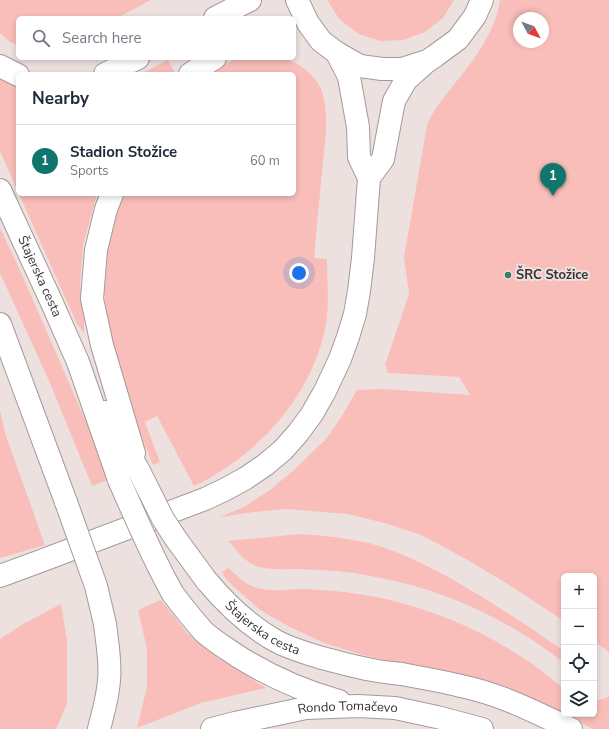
<!DOCTYPE html>
<meta charset="utf-8">
<style>
:root{--surface:#fff;--page:#f6f6f7;--text:#1f2937;--muted:#747a83;--line:#e0e1e3;--accent:#0f766e}
body{margin:0;font-family:"Nunito Sans",sans-serif;background:var(--page);color:var(--text)}
.controls{position:absolute;right:12px;bottom:12px;display:grid;overflow:hidden;border-radius:6px;box-shadow:0 2px 6px #0003}
.controls button{width:36px;height:36px;display:grid;place-items:center;padding:0;border:0;border-bottom:1px solid var(--line);background:var(--surface);color:var(--text);font:20px sans-serif}
.compass{position:absolute;left:513px;top:12px;width:36px;height:36px;border-radius:50%;background:var(--surface);box-shadow:0 2px 6px #0003;rotate:131deg}
.you{position:absolute;left:299px;top:273px;width:14px;height:14px;margin:-10px;border:3px solid #fff;border-radius:50%;background:#1a73e8;box-shadow:0 0 0 6px #1a73e833}
.badge{display:grid;place-items:center;width:26px;height:26px;border-radius:50%;background:var(--accent);color:#fff;font-size:13px;font-weight:700}
.pin{position:absolute;translate:-50% -33px;filter:drop-shadow(0 1px 2px #0008)}
.pin::after{content:'';position:absolute;top:21px;width:14px;height:12px;background:inherit;clip-path:polygon(0 0,100% 0,50% 100%)}
.list{margin:0;padding:0;list-style:none}
h2{display:flex;justify-content:space-between;align-items:center;height:52px;margin:0;padding:0 16px;font-size:17px}
h2 small{font-size:13px;font-weight:400;color:var(--muted)}
.list li{display:grid;grid-template-columns:26px 1fr auto;gap:12px;align-items:center;box-sizing:border-box;height:72px;padding:0 16px;border-top:1px solid var(--line)}
.list b{display:block;font-size:15px;white-space:nowrap}
.list p{margin:0;font-size:13px;white-space:nowrap;color:var(--muted)}
.list em{font-size:13px;font-style:normal;color:var(--muted)}
.icon{flex:none;width:22px;height:22px;fill:none;stroke:currentColor;stroke-width:2;stroke-linecap:round;stroke-linejoin:round}
.map{position:relative;flex:none;width:609px;height:729px;overflow:hidden}
.search{position:absolute;background:var(--surface);box-shadow:0 2px 6px #0003;left:16px;top:16px;width:280px;height:44px;display:flex;align-items:center;gap:10px;box-sizing:border-box;padding:0 14px;border-radius:6px;color:var(--muted);font-size:15px}
.panel{position:absolute;background:var(--surface);box-shadow:0 2px 6px #0003;left:16px;top:72px;width:280px;height:124px;border-radius:6px}
.map>svg:first-child{display:block}
</style>
<div class="map">
<svg width="609" height="729" viewBox="0 0 609 729">
<rect width="100%" height="100%" fill="#ede1e0"/>
<!-- green -->
<g fill="#fabeba" fill-rule="evenodd">
<path d="M 0,0 L 151,0 L 117,18 L 18,18 L 18,45 L 10,42 L 1,34 L 0,34 Z"/>
<path d="M 327,0 L 454,0 L 443,18 L 425,32 L 403,40 L 380,41 L 359,34 L 340,20 Z"/>
<path d="M 500,0 L 609,0 L 609,652 L 594,641 L 594,576 L 564,576 L 564,621 L 506,583 L 466,559 L 421,535 L 384,523 L 348,514 L 285,509 L 254,512 L 220,517 L 244,507 L 270,490 L 295,469 L 326,439 L 340,419 L 357,390 L 384,389 L 470,395 L 459,377 L 388,373 L 385,365 L 409,294 L 404,257 L 427,125 C 433,110 442,100 452,87 C 473,61 495,34 500,0 ZM 519,18 L 543,18 L 543,42 L 519,42 Z"/>
<path d="M 236,58 C 253,58 278,55 293,62 C 305,67 316,77 321,89 C 331,115 324,146 322,173 C 319,202 317,230 314,258 L 327,259 C 327,278 329,298 327,317 C 318,384 270,443 213,476 C 207,480 200,483 194,486 L 157,416 L 145,422 L 160,462 L 153,465 C 144,442 134,420 126,397 C 120,377 116,357 112,337 C 107,318 103,297 104,277 C 104,250 112,219 123,194 L 294,194 L 294,74 L 210,74 Z"/>
<path d="M 168,60 L 175,73 L 174,74 L 141,74 Z"/>
<path d="M 0,79 L 18,88 L 18,192 L 0,151 Z"/>
<path d="M 19,194 L 97,194 L 83,245 L 80,284 L 84,320 L 84,333 L 77,324 Z"/>
<path d="M 0,228 L 19,268 L 111,479 L 92,486 L 50,383 L 0,273 Z"/>
<path d="M 0,410 L 6,436 L 45,545 L 0,558 Z"/>
<path d="M 299,534 C 322,535 346,538 369,543 C 409,554 444,574 479,595 C 507,612 534,630 561,649 L 564,651 L 564,663 C 518,626 456,595 399,582 C 378,577 357,573 336,571 C 323,570 310,570 297,569 C 282,569 265,571 252,564 C 242,559 235,548 228,541 Z"/>
<path d="M 228,568 C 236,575 243,582 252,586 C 269,593 289,589 306,589 C 332,590 357,593 382,598 C 435,610 486,632 531,663 C 542,671 553,680 564,689 L 564,713 L 532,699 L 359,654 L 324,643 L 290,627 L 270,616 L 259,609 L 234,587 L 223,575 L 224,574 L 222,572 Z"/>
<path d="M 161,600 L 187,633 L 218,658 L 266,688 L 201,703 L 137,728 L 147,687 L 147,649 L 138,610 Z"/>
<path d="M 61,604 L 67,640 L 67,704 L 56,729 L 0,729 L 0,639 L 23,624 Z"/>
<path d="M 609,696 L 609,729 L 592,729 L 566,714 L 594,714 L 594,701 L 603,699 Z"/>
</g>
<g fill="none" stroke-linecap="round" stroke-linejoin="round">
<!-- street casing -->
<g stroke="#a59999" stroke-width="24">
<g id="street">
<path d="M 297,0 L 308,23 L 321,41 L 337,53 L 360,66 L 382,69 L 402,69 L 424,62"/>
<path d="M 215,18 L 250,0"/>
<path d="M 0,66 L 18,75"/>
<path d="M 105,74 L 138,58"/>
<path d="M 190,74 L 215,58"/>
<path d="M 369,178 L 383,159 L 394,101 L 406,80 L 426,62 L 435,56 L 458,39 L 475,16 L 482,0"/>
<path d="M 112,194 L 106,209 L 96,250 L 92,299 L 102,345 L 134,453"/>
<path d="M 0,576 L 38,562 L 205,499 L 226,489 L 246,478 L 265,465 L 283,450 L 298,433 L 312,414 L 325,391 L 340,359 L 348,337 L 355,314 L 359,291 L 363,258 L 369,178 L 359,157 L 358,127 L 349,77 L 337,53"/>
</g>
</g>
<!-- primary casing -->
<g stroke="#a59999" stroke-width="24">
<g id="primary">
<path id="s1" d="M 0,190 L 52,303 L 78,362 L 119,480"/>
<path d="M 0,324 L 66,502"/>
<path d="M 106,412 L 139,471"/>
<path id="s2" d="M 206,580 C 226,604 249,626 276,641 C 290,649 307,653 322,658 C 338,662 355,667 372,670 C 382,672 392,673 402,674 C 422,678 441,681 461,686 C 500,694 535,712 571,729"/>
<path d="M 173,594 C 183,607 193,620 204,632 C 214,641 227,649 239,657 C 271,677 303,691 339,701"/>
<path d="M 99,729 C 103,713 108,697 109,680 C 111,662 107,642 105,624"/>
<path id="s3" d="M 212,729 L 235,723 L 306,708 L 358,706 L 395,708 L 437,717 L 482,729"/>
</g>
</g>
<!-- street -->
<use href="#street" stroke="#fff" stroke-width="22"/>
<!-- primary -->
<use href="#primary" stroke="#fff" stroke-width="22"/>
<!-- primary-bridge casing -->
<g stroke="#a59999" stroke-width="24" stroke-linecap="butt">
<g id="primary-bridge">
<path d="M 139,471 L 163,519 L 176,539 L 206,580"/>
<path d="M 119,480 C 136,518 152,557 173,594"/>
<path d="M 66,502 L 96,586 L 105,624"/>
</g>
</g>
<!-- primary-bridge -->
<use href="#primary-bridge" stroke="#fff" stroke-width="22"/>
</g>
<!-- markers -->
<circle fill="#3c7c6b" stroke="#ede1e0" stroke-width="1.5" cx="508" cy="275" r="4"/>
<g text-anchor="middle" dominant-baseline="central" stroke-width="4" stroke-linejoin="round" paint-order="stroke">
<!-- poi labels -->
<g font-size="13" font-weight="bold" fill="#373232" stroke="#ede1e0" text-anchor="start">
<text x="516" y="275">ŠRC Stožice</text>
</g>
<!-- street labels -->
<g font-size="13" fill="#373232" stroke="#ede1e0">
<text stroke="none"><textPath href="#s1" startOffset="95">Štajerska cesta</textPath></text>
<text stroke="none"><textPath href="#s2" startOffset="75">Štajerska cesta</textPath></text>
<text stroke="none"><textPath href="#s3" startOffset="138">Rondo Tomačevo</textPath></text>
</g>
</g>
</svg>
<div class="controls">
<button>+</button>
<button>−</button>
<button><svg class="icon" aria-label="locate" viewBox="0 0 24 24"><circle cx="12" cy="12" r="6"/><path d="M12 2v4M12 18v4M2 12h4M18 12h4"/></svg></button>
<button><svg class="icon" aria-label="layers" viewBox="0 0 24 24"><path d="M12 4l9 5-9 5-9-5zM3 14l9 5 9-5"/></svg></button>
</div>
<svg class="compass" viewBox="-18 -18 36 36"><path d="M0-13l5 13h-10z" fill="#e53935"/><path d="M0 13l5-13h-10z" fill="#747a83"/></svg>
<div class="you"></div>
<div class="pin badge" style="left:553px;top:196px">1</div>
<div class="search"><svg class="icon" aria-label="search" viewBox="0 0 24 24"><circle cx="10" cy="10" r="6"/><path d="M15 15l6 6"/></svg>Search here</div>
<section class="panel">
<h2>Nearby<small></small></h2>
<ul class="list">
<li><span class="badge">1</span><div><b>Stadion Stožice</b><p>Sports</p></div><em>60 m</em></li>
</ul>
</section>
</div>
